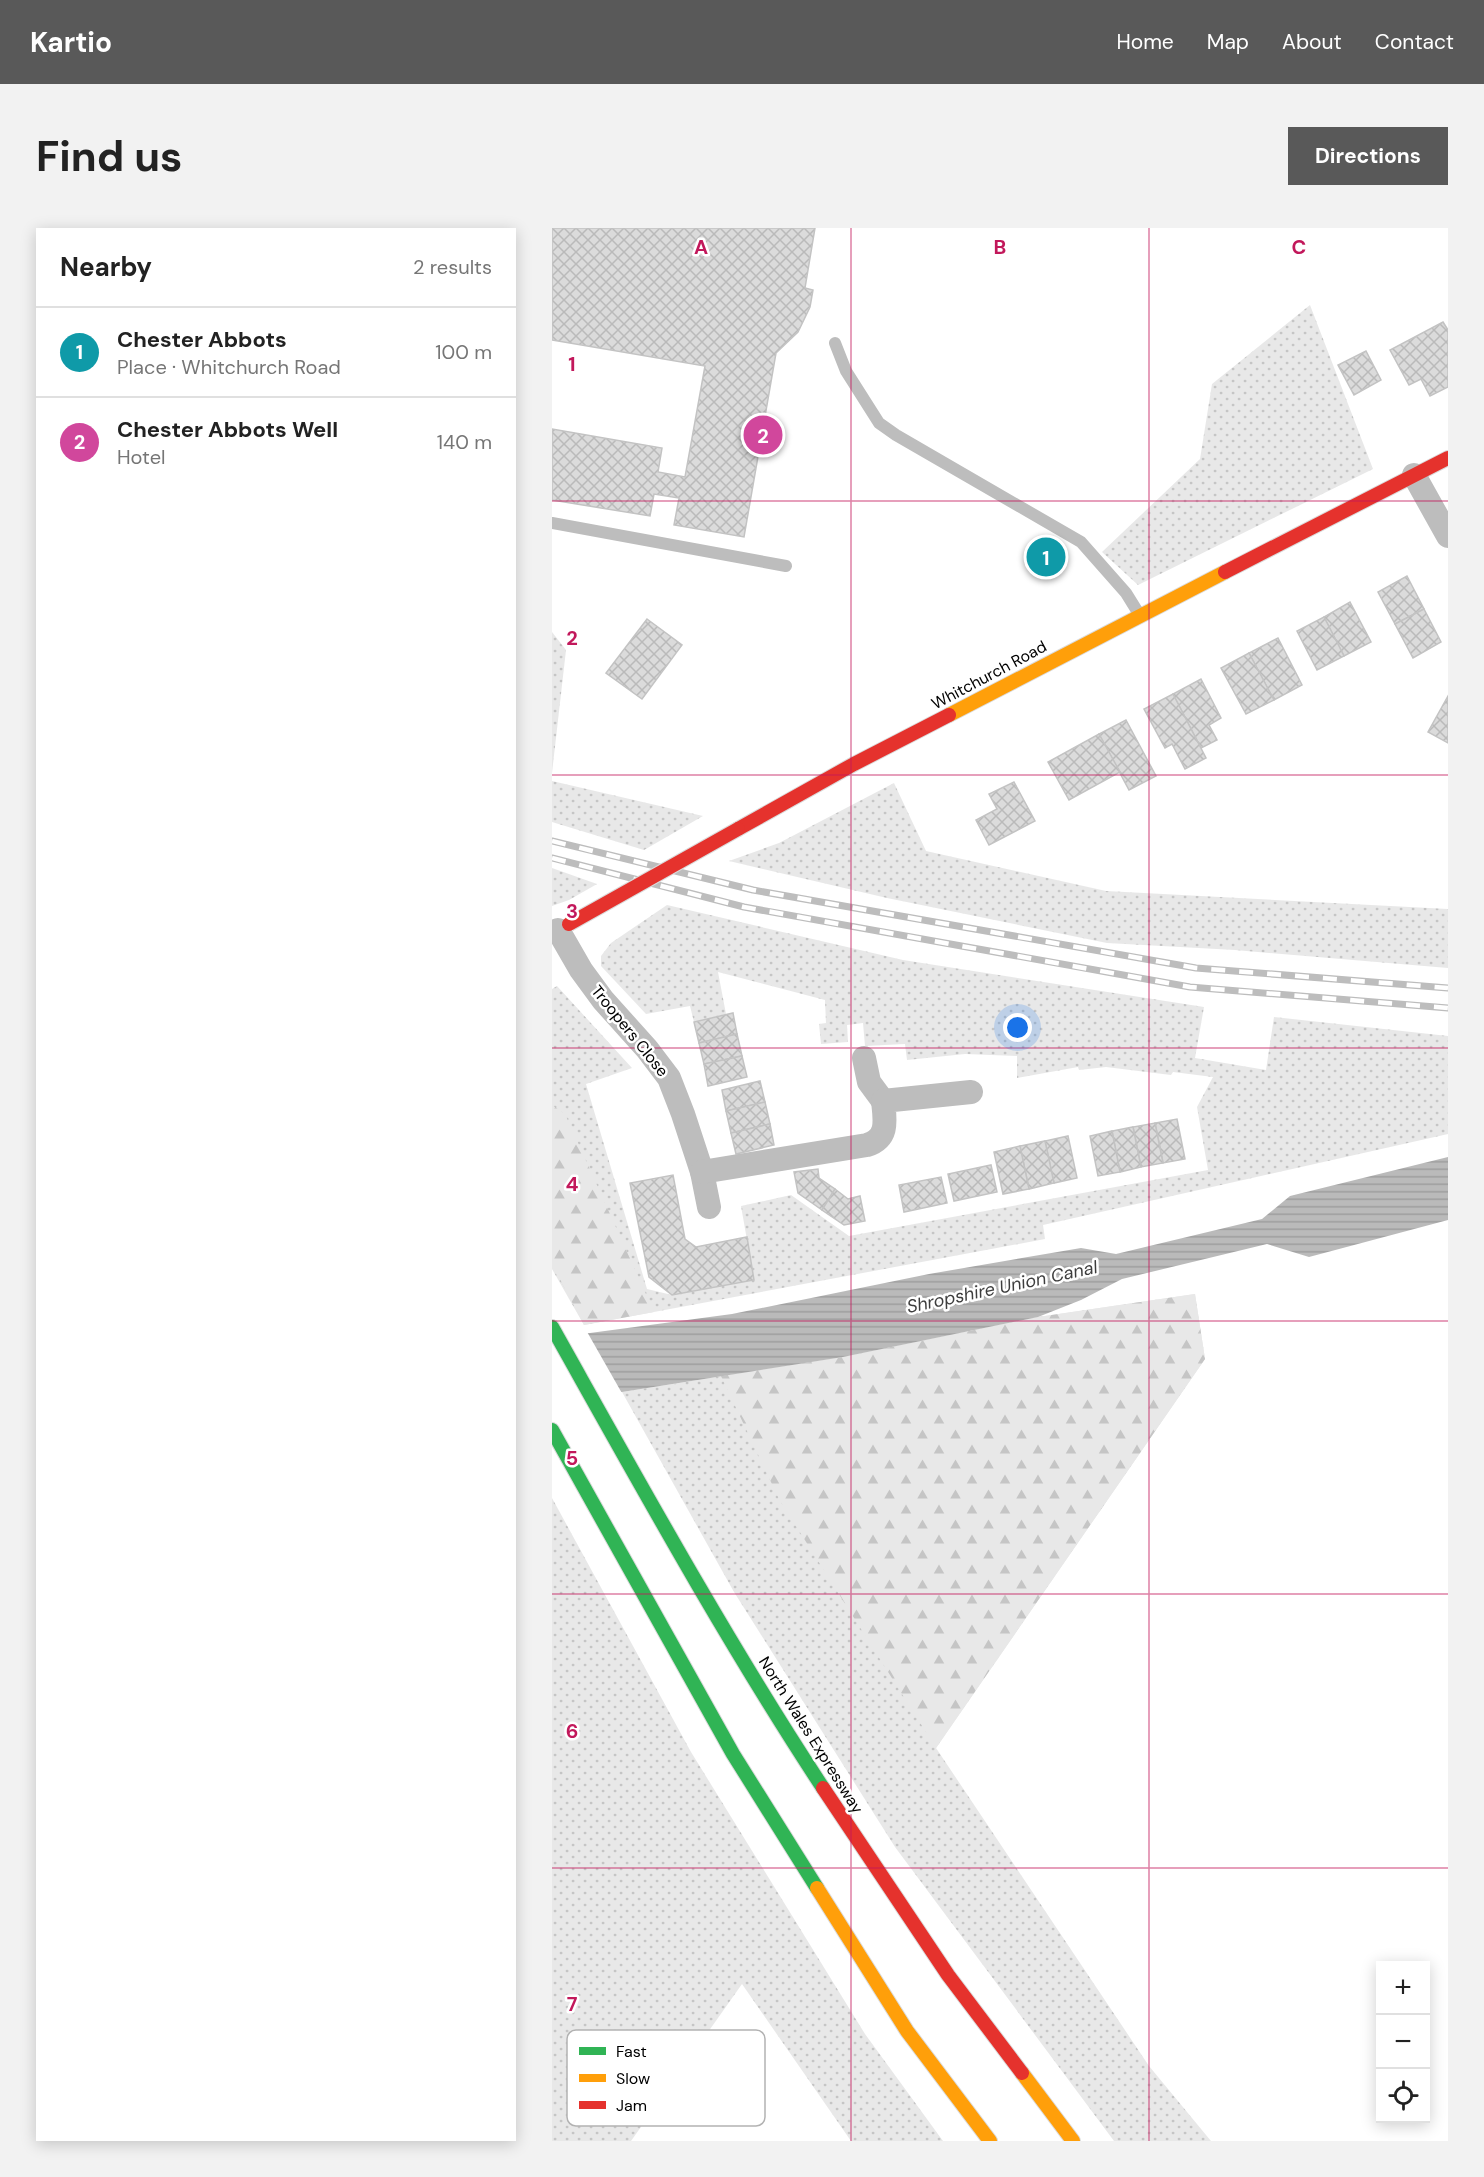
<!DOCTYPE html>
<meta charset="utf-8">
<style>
:root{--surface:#fff;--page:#f2f2f2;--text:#222;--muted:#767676;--line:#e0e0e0;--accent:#595959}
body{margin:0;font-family:"DM Sans",sans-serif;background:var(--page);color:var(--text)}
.controls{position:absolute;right:18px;bottom:18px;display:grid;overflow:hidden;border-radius:0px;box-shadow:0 3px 15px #0003}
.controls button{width:54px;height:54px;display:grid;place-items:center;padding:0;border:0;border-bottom:2px solid var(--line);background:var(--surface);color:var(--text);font:30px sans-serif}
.you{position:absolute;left:466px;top:800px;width:21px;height:21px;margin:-15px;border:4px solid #fff;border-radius:50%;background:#1a73e8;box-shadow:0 0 0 9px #1a73e833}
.badge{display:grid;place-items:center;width:39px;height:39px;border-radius:50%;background:var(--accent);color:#fff;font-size:20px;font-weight:700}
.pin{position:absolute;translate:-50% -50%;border:3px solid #fff;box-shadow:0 2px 6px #0006}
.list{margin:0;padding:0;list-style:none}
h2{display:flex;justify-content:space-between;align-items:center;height:78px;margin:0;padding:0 24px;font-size:26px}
h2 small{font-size:20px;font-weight:400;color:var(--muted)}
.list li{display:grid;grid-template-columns:39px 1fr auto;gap:18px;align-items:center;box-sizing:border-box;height:90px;padding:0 24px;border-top:2px solid var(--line)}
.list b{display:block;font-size:22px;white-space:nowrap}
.list p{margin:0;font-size:20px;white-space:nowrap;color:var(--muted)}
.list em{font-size:20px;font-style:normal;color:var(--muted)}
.icon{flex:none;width:33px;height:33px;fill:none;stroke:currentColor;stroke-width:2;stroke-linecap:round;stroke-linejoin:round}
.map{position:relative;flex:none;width:896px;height:1913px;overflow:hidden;border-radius:0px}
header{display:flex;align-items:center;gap:36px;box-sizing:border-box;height:84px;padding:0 30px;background:var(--accent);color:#fff}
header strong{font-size:28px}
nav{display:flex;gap:33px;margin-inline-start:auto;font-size:21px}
.intro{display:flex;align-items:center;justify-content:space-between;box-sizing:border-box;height:144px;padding:0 36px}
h1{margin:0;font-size:42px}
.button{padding:15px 27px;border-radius:0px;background:var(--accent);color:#fff;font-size:21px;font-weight:700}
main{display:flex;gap:36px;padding:0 36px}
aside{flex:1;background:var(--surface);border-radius:0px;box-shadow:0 3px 15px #0003}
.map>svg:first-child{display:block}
</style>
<header>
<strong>Kartio</strong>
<nav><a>Home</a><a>Map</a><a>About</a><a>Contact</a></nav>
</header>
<div class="intro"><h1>Find us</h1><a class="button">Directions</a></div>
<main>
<aside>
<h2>Nearby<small>2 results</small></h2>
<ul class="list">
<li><span class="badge" style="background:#0f9aa8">1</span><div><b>Chester Abbots</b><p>Place · Whitchurch Road</p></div><em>100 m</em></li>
<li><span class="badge" style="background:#d1479c">2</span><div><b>Chester Abbots Well</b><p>Hotel</p></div><em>140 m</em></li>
</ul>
</aside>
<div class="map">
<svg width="896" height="1913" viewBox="0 0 896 1913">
<defs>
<pattern id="grass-dots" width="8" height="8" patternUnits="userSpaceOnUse" patternTransform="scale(1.5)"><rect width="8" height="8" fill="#e8e8e8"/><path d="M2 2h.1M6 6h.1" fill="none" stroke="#c5c5c5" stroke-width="1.8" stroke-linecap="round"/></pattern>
<pattern id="forest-firs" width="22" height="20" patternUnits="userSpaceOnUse" patternTransform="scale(1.5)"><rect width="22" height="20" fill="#e8e8e8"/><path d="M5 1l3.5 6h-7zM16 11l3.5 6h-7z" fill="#c5c5c5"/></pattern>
<pattern id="water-rules" width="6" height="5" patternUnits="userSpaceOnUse" patternTransform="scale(1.5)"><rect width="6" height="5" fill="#bababa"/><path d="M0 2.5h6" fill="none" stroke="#9e9e9e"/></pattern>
<pattern id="building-cross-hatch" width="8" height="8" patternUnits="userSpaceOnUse" patternTransform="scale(1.5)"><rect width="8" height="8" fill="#dbdbdb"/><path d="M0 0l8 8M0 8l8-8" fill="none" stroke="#bababa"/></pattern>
</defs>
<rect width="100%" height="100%" fill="#fff"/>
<!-- grass -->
<g fill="url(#grass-dots)">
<path d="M 758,77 L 821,241 L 586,357 L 550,324 L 648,231 L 660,156 Z"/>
<path d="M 0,404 L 14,422 L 0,545 Z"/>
<path d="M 0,553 L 151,588 L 92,622 L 0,594 Z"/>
<path d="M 342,555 L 374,623 L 554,663 L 896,681 L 896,740 L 683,722 L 555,715 L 335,670 L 177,633 L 227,615 Z"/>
<path d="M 0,640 L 45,656 L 17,672 L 0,678 Z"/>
<path d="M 115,677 L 351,732 L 652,779 L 643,830 L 714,842 L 722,789 L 896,808 L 896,906 L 491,997 L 493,1011 L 32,1097 L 0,1041 L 0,761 L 5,758 L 80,840 L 34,856 L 95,1061 L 120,1067 L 202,1052 L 189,978 L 239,967 L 297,1008 L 656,942 L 645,879 L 661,849 L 621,844 L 619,847 L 554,839 L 527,842 L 526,839 L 465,850 L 465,828 L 413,826 L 355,832 L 353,816 L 313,818 L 311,795 L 295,797 L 296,814 L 269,816 L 267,796 L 274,795 L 273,772 L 166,744 L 174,786 L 142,794 L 138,778 L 94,786 L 49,738 L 49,728 L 59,715 Z"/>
<path d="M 643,1066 L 653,1131 L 384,1520 L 597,1838 L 659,1913 L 562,1913 L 343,1619 L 182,1364 L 70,1164 L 291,1129 L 486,1089 Z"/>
<path d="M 0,1270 L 139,1524 L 313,1806 L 391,1913 L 299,1913 L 190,1756 L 79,1913 L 0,1913 Z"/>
</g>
<!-- forest -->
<g fill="url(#forest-firs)">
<path d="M 0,877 L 13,886 L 102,1084 L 32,1097 L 0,1036 Z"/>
<path d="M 643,1066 L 653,1131 L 384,1520 L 227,1271 L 169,1148 L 291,1129 L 486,1089 Z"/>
</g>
<!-- water -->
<path fill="url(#water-rules)" d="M 896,929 L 896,992 L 757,1029 L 715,1016 L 570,1051 L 529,1072 L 486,1089 L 291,1129 L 70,1164 L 0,1168 L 0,1107 L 38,1105 L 180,1086 L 377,1046 L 529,1020 L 564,1026 L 710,991 L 738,968 Z"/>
<!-- pier -->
<path fill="#fff" d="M 34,1102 L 71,1167 L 0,1171 L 0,1104 Z"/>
<!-- building -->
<g fill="url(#building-cross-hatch)" stroke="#c3c3c3" stroke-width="1.5">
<path d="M 0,0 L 263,0 L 253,60 L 261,62 L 258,79 L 246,104 L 224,125 L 192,309 L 122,297 L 127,270 L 102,266 L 98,288 L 0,272 L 0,201 L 110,220 L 106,244 L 133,249 L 153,138 L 0,112 Z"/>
<path d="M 891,94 L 896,102 L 896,159 L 878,168 L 869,151 L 857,157 L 838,122 Z"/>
<path d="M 814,123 L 829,152 L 802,167 L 786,137 Z"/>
<path d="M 492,317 L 507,327 L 497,342 L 482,331 Z"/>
<path d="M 855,348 L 872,381 L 843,396 L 826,364 Z"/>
<path d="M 798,374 L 819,414 L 792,428 L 772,389 Z"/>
<path d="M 872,381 L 889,414 L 861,430 L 843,396 Z"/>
<path d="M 772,389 L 792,428 L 765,442 L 745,403 Z"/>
<path d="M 95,391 L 130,417 L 90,471 L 54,445 Z"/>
<path d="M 726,410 L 750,457 L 722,472 L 697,425 Z"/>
<path d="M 697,425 L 722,472 L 694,486 L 669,440 Z"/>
<path d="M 649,451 L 669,490 L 657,497 L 665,512 L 649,520 L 621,466 Z"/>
<path d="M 621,466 L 654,530 L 633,541 L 620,516 L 613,520 L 592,481 Z"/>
<path d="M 896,468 L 896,515 L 876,504 Z"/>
<path d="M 574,492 L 604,548 L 577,562 L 547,506 Z"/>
<path d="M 547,506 L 568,544 L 517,572 L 496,534 Z"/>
<path d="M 462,554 L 483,593 L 437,617 L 424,592 L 445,581 L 437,566 Z"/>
<path d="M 181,785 L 185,806 L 147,815 L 142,794 Z"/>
<path d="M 185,806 L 190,828 L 152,836 L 147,815 Z"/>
<path d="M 190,828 L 195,849 L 156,858 L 152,836 Z"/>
<path d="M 208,853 L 213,874 L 174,883 L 170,862 Z"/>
<path d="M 213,874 L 218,896 L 179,905 L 174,883 Z"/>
<path d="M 625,891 L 633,931 L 611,935 L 603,895 Z"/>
<path d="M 603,895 L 611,935 L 589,939 L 581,899 Z"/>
<path d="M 218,896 L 222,917 L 184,926 L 179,905 Z"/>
<path d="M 581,899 L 589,939 L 568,944 L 560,903 Z"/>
<path d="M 560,903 L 568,944 L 546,948 L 538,908 Z"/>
<path d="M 516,908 L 525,950 L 502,955 L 493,913 Z"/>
<path d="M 493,913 L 502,955 L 477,961 L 468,918 Z"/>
<path d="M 468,918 L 477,961 L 451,966 L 442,924 Z"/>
<path d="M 439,937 L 445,964 L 402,973 L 396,946 Z"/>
<path d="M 266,941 L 267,950 L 283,961 L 270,982 L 246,965 L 242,944 Z"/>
<path d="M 121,947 L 133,1011 L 144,1019 L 195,1009 L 202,1052 L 120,1067 L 97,1049 L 78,955 Z"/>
<path d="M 389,949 L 395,975 L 352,984 L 347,957 Z"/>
<path d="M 283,961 L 296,971 L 308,968 L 313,993 L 292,997 L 270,982 Z"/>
</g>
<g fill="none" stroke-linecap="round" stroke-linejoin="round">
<!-- fast casing -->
<g stroke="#dbdbdb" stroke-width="16">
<g id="fast">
<path d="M 0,1099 C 87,1254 173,1411 271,1560"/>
<path d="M 0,1202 L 181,1526 L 265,1660"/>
</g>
</g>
<!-- slow casing -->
<g stroke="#dbdbdb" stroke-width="16">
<g id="slow">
<path d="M 397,487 L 673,344"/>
<path d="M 265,1660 L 355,1803 L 438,1913"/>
<path d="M 470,1845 L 521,1913"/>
</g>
</g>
<!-- jam casing -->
<g stroke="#dbdbdb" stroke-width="16">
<g id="jam">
<path d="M 673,344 L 896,230"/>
<path d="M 186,601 L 302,536 L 397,487"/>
<path d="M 271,1560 L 396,1747 L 470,1845"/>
</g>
</g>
<!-- lane -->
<g stroke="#bdbdbd" stroke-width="12">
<path d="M 283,115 L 294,143 L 327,195 L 344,207 L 529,314 L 574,365 L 587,386"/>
<path d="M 0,295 L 234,338"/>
</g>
<!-- street -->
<g stroke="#bdbdbd" stroke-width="24">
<path d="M 862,247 L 896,308"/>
<path d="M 6,702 L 29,742 L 51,772 L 95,821 L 117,850 L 131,886 L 150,944 L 157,979"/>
<path d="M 312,830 L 317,854 L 331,873"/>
<path d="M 150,944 L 315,917 C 337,910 333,892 331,873 L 419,864"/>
</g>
<!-- fast -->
<use href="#fast" stroke="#30b455" stroke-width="14"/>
<!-- slow -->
<use href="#slow" stroke="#ff9f0a" stroke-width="14"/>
<!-- jam -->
<use href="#jam" stroke="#e5322d" stroke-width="14"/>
<!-- rail casing -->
<g stroke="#bdbdbd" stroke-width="7">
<g id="rail">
<path d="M 0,613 L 201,662 L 644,740 L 896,760"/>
<path d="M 0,630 L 192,679 L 638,759 L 896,780"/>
</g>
</g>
<!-- rail -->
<use href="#rail" stroke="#fff" stroke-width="4.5" stroke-dasharray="14" stroke-linecap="butt"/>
<!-- jam-bridge casing -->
<g stroke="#dbdbdb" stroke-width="16" stroke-linecap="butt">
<path id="jam-bridge" d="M 17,696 L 186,601"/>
</g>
<!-- jam-bridge -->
<use href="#jam-bridge" stroke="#e5322d" stroke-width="14"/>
</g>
<!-- grid -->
<path fill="none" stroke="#c2185b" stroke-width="1.5" stroke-opacity="0.55" d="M 299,0 L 299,1913M 597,0 L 597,1913M 0,273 L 896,273M 0,547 L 896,547M 0,820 L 896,820M 0,1093 L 896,1093M 0,1366 L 896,1366M 0,1640 L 896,1640"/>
<g text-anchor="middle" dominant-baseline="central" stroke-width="5" stroke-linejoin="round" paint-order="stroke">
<!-- street labels -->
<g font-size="16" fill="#000" stroke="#fff">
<text transform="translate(437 447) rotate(-28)">Whitchurch Road</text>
<text transform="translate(78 803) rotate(51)">Troopers Close</text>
<text transform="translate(259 1507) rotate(58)">North Wales Expressway</text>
</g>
<!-- water labels -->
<g font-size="18" font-style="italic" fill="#3d3d3d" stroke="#fff">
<text transform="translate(450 1059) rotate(-12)">Shropshire Union Canal</text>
</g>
</g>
<!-- legend -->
<rect x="15" y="1802" width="198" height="96" rx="9" fill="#fff" stroke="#b2b2b2" stroke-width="1.5"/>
<rect x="27" y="1819" width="27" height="8" fill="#30b455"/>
<rect x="27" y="1846" width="27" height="8" fill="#ff9f0a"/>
<rect x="27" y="1873" width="27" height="8" fill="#e5322d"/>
<g font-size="16" fill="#000">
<text x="64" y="1829">Fast</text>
<text x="64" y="1856">Slow</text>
<text x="64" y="1883">Jam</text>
</g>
<g font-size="20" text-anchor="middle" font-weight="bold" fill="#c2185b" stroke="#fff" stroke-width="5" stroke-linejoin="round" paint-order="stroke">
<text x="149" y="26">A</text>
<text x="448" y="26">B</text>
<text x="747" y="26">C</text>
<text x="20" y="143">1</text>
<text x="20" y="417">2</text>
<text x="20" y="690">3</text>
<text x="20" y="963">4</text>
<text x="20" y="1237">5</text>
<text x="20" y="1510">6</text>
<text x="20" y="1783">7</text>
</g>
</svg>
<div class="controls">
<button>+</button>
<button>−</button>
<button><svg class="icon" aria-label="locate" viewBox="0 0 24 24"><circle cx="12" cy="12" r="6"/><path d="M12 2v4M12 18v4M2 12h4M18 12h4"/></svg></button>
</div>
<div class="you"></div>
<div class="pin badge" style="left:494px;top:329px;background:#0f9aa8">1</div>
<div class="pin badge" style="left:211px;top:207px;background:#d1479c">2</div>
</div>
</main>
